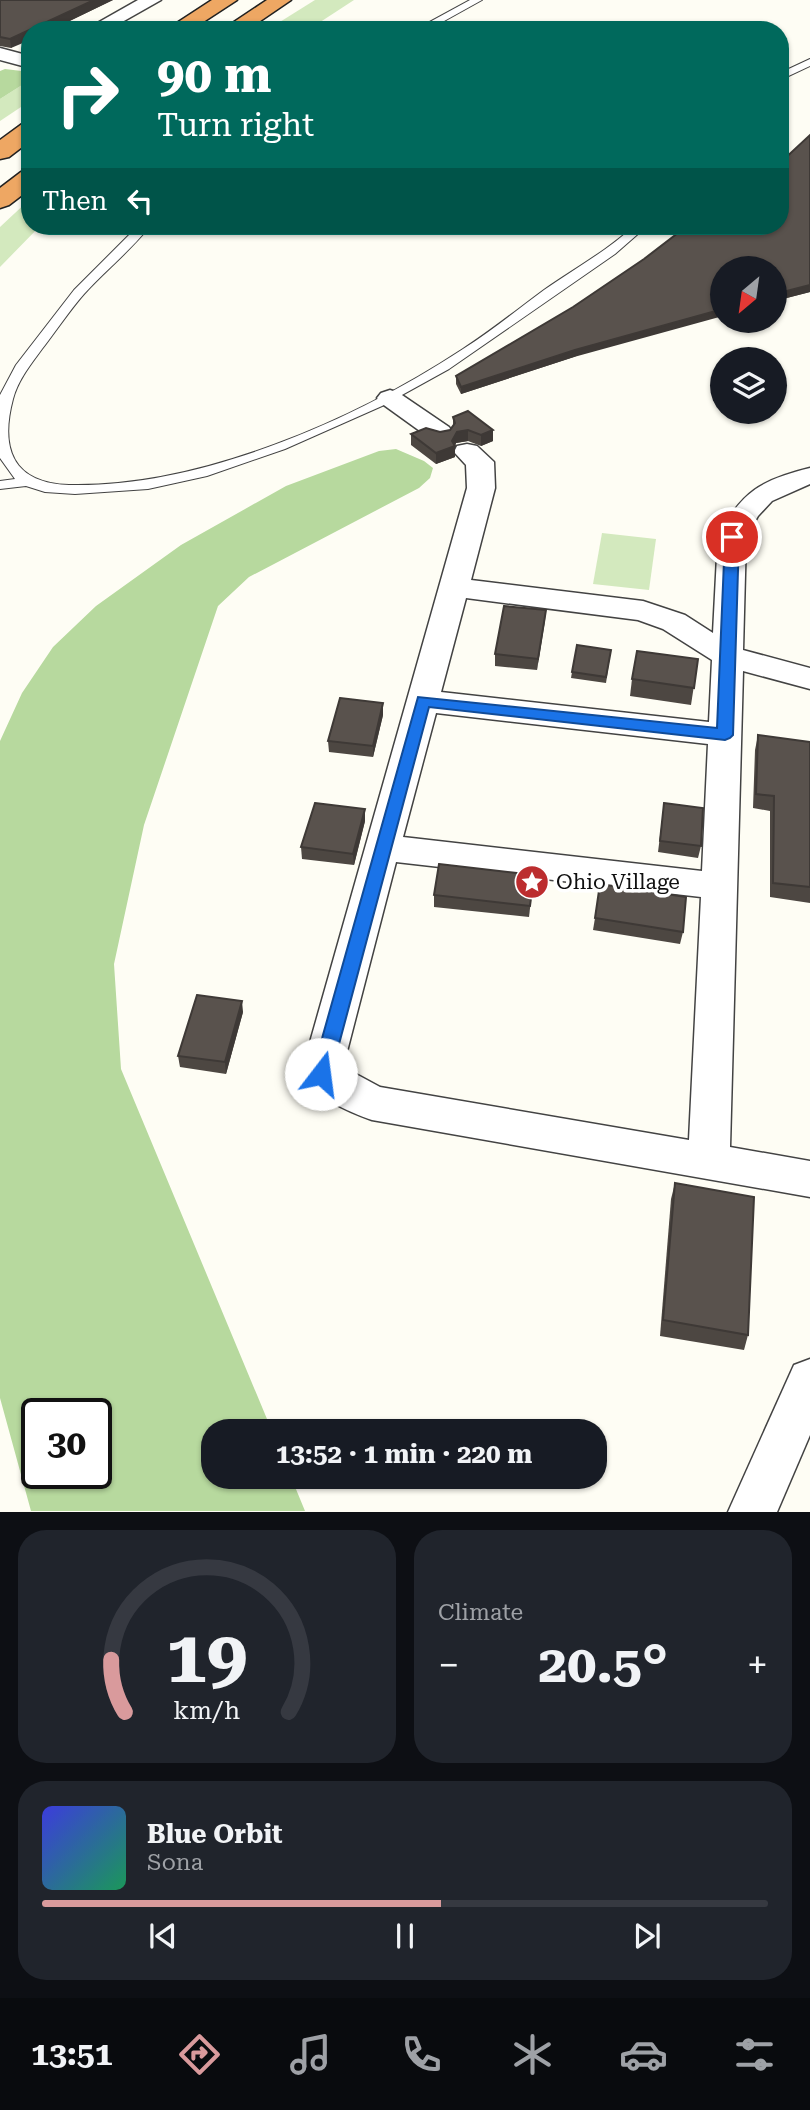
<!DOCTYPE html>
<html lang="en">
<head>
<meta charset="utf-8">
<style>
  :root { --surface:#171b24; --page:#20242c; --text:#f1f3f6; --muted:#9ea1a6; --line:#363941; --accent:#d99a9c }
  body { margin:0; font-family:"Roboto Serif",serif; background:var(--page); color:var(--text); height:100vh; display:flex; flex-direction:column; font-size:26px; white-space:nowrap }
  * { box-sizing:border-box; margin:0 }
  p { font-size:23px; color:var(--muted) }
  .icon { flex:none; width:38px; height:38px; fill:none; stroke:currentColor; stroke-width:2; stroke-linecap:round; stroke-linejoin:round }
  .map { position:relative; height:1512px; overflow:hidden }
  .details { display:flex; flex-direction:column; gap:18px; padding:18px; background:#0d0f14; flex:1 }
  .details>* { flex:none }
  .banner { position:absolute; left:21px; top:21px; width:768px; height:214px; border-radius:28px; box-shadow:0 2px 5px #0004; background:#00695c; color:#fff; overflow:hidden }
  .needle { width:46px; rotate:209deg }
  .fabs { position:absolute; left:710px; top:256px; display:grid; gap:14px }
  .fabs a { display:grid; place-items:center; width:77px; height:77px; border-radius:50%; background:var(--surface); box-shadow:0 2px 5px #0004; font-size:35px }
  .speed { position:absolute; left:21px; top:1398px; display:flex; gap:14px; font-size:35px; font-weight:700; text-align:center }
  .speed>* { display:grid; place-content:center; width:91px; height:91px; border-radius:50%; background:var(--surface); box-shadow:0 2px 5px #0004; line-height:1 }
  .speed .limit { border:4px solid #111; border-radius:10px; background:#fff; color:#111 }
  .pin { position:absolute; display:grid; place-items:center; width:60px; height:60px; color:#fff; margin:-30px; border:4px solid #fff; border-radius:50%; box-shadow:0 2px 7px #0007 }
  .me { position:absolute; width:77px; margin:-38px; rotate:15deg; stroke-linejoin:round; filter:drop-shadow(0 0 5px #0008) }
  .turn { display:flex; align-items:center; gap:24px; height:147px; padding:0 21px; font-size:32px }
  .turn .icon { width:91px; height:91px; stroke-width:2.5 }
  .turn b { display:block; font-size:49px; line-height:60px }
  .then { display:flex; align-items:center; height:66px; padding:0 21px; background:#0003; gap:14px; font-size:26px }
  .big { font-size:52px; font-weight:700; line-height:1.1 }
  .details .card { flex:1; display:flex; flex-direction:column; justify-content:center; gap:10px; min-width:0; padding:0 24px; border-radius:28px; background:var(--page) }
  .details .dial { align-items:center; gap:0 }
  .dial svg { height:182px; overflow:visible; fill:none; stroke:var(--line); stroke-width:7; stroke-linecap:round; text-anchor:middle }
  .dial text { fill:var(--text); stroke:none }
  .song { display:flex; align-items:center; gap:21px }
  .cover { width:84px; height:84px; border-radius:10px; background:linear-gradient(135deg,hsl(240 70% 55%),hsl(150 70% 35%)) }
  .played { height:7px; border-radius:4px; background:linear-gradient(90deg,var(--accent) 55%,var(--line) 55%) }
  .keys { display:flex; justify-content:space-around; direction:ltr }
  .heat { display:flex; justify-content:space-between; align-items:center; font-size:38px; direction:ltr }
  .details .tiles { flex:1; display:grid; gap:18px; grid-template-columns:1fr 1fr }
  .card:last-child { grid-column:span 2 }
  .trip { position:absolute; left:201px; top:1419px; width:406px; height:70px; border-radius:28px; background:var(--surface); box-shadow:0 2px 5px #0004; font-weight:700; line-height:70px; text-align:center }
  .dock { display:flex; height:112px; justify-content:space-around; align-items:center; background:#090b0e; color:var(--muted) }
  .dock .icon { width:49px; height:49px }
  .dock .active { color:var(--accent) }
  .dock b { font-size:32px; color:var(--text) }
  .map>svg:first-child { display:block }
  .green { fill:#d3e9be }
  .forest { fill:#b7d99e; fill-rule:evenodd }
  .lines { fill:none; stroke-linecap:round; stroke-linejoin:round }
  .service-casing { stroke:#434343; stroke-width:2 }
  .minor-casing { stroke:#434343; stroke-width:3 }
  .motorway-casing { stroke:#212121; stroke-width:3 }
  .service { fill:#fff; fill-rule:evenodd }
  .minor { fill:#fff; fill-rule:evenodd }
  .motorway { fill:#eea763; fill-rule:evenodd }
  .wall { fill:#4d4742 }
  .shaded-wall { fill:#3e3936 }
  .building { fill:#59524d; stroke:#3e3936; stroke-width:2 }
  .route { fill:#1a73e8; stroke:#114b97; stroke-width:2 }
  .labels { text-anchor:middle; dominant-baseline:central; stroke-width:7; stroke-linejoin:round; paint-order:stroke }
  .poi-label { font-size:21px; fill:#101010; stroke:#fff; text-anchor:start }
</style>
</head>
<body>
<div class="map">
<svg width="810" height="1512" viewBox="0 0 810 1512">
  <rect width="100%" height="100%" fill="#fefdf4"/>
  <!-- green -->
  <g class="green">
    <polygon points="315,0 354,0 308,30 267,30"/>
    <polygon points="30,80 30,101 0,121 0,99"/>
    <polygon points="30,199 30,226 40,226 0,267 0,227"/>
    <polygon points="602,533 656,539 649,590 593,584"/>
  </g>
  <!-- forest -->
  <g class="forest">
    <polygon points="5,69 30,72 30,80 0,99 0,71"/>
    <path d="M396,449l28,12 9,7 -3,10 -11,10 -170,89 -31,29 -74,219 -30,139 7,105 151,362 -58,1v45h77l14,34h-274l-31,-113v-657l22,-48 31,-46 43,-41 85,-61 105,-59 93,-35zM37,1414h59v60h-59z"/>
  </g>
  <g class="lines">
    <!-- service casing -->
    <g class="service-casing">
      <g id="service">
        <polygon points="470,0 482,0 428,30 415,30"/>
        <polygon points="810,59 810,66 780,80 780,73"/>
        <path d="M138,226h12c-20,25 -45,45 -66,68 -15,17 -28,37 -42,55 -11,15 -24,31 -29,50 -13,49 -1,84 56,86 131,3 286,-65 394,-136 28,-18 54,-39 81,-59 30,-21 63,-39 90,-64h13l-32,28 -166,115 -67,37 -97,43 -78,27 -59,13 -73,5 -30,-2 -19,-6 -26,3v-8l15,-2 -15,-21v-63l16,-30 58,-75z"/>
      </g>
    </g>
    <!-- minor casing -->
    <g class="minor-casing">
      <g id="minor">
        <polygon points="138,0 161,0 108,30 85,30"/>
        <polygon points="0,48 30,56 30,68 0,60"/>
        <polygon points="390,390 399,393 449,427 453,433 449,439 440,441 431,439 381,403 377,398 381,393"/>
        <path d="M467,444l10,2 17,16 1,26 -24,92 172,21 42,14 28,18 5,-96c23,-45 43,-57 92,-69v16l-38,17 -14,15 -12,21 -3,113 67,18v21l-67,-18 -13,476 80,14v36l-438,-77c-23,-8 -60,-24 -71,-46l166,-586 -1,-23 -12,-13 3,-6zM466,598l172,22 25,9 49,31 -3,62 -268,-30zM436,713l272,31 -6,127 -299,-34zM396,862l305,35 -12,243 -309,-53 -37,-20z"/>
        <polygon points="810,1359 810,1435 777,1512 728,1512 794,1365"/>
      </g>
    </g>
    <!-- motorway casing -->
    <g class="motorway-casing">
      <g id="motorway">
        <polygon points="212,0 237,0 191,30 166,30"/>
        <polygon points="267,0 291,0 247,30 222,30"/>
        <polygon points="30,122 30,141 9,157 0,159 0,140 22,124"/>
        <polygon points="30,170 30,189 9,205 0,208 0,188 21,172"/>
      </g>
    </g>
    <!-- service -->
    <use href="#service" class="service"/>
    <!-- minor -->
    <use href="#minor" class="minor"/>
    <!-- motorway -->
    <use href="#motorway" class="motorway"/>
  </g>
  <!-- wall -->
  <g class="wall">
    <polygon points="0,0 113,0 51,30 30,30 11,48 0,46"/>
    <polygon points="810,135 810,292 775,301 775,268 574,357 461,394 456,384 456,376 780,226"/>
    <polygon points="453,417 493,430 493,441 481,446 468,441 456,443 455,446 455,457 436,464 411,445 411,434 440,432 450,430 453,427"/>
    <polygon points="546,610 537,670 495,666 495,654"/>
    <polygon points="611,650 606,683 571,678 572,672"/>
    <polygon points="698,659 691,705 630,696 632,679"/>
    <polygon points="383,715 373,757 329,752 328,741"/>
    <polygon points="758,735 810,742 810,903 770,897 770,811 753,808 755,750"/>
    <polygon points="664,803 701,846 698,858 658,852"/>
    <polygon points="365,821 354,865 302,859 301,847"/>
    <polygon points="534,875 529,917 434,907 434,895"/>
    <polygon points="595,918 683,932 680,944 593,930"/>
    <polygon points="243,1012 226,1074 180,1067 178,1056"/>
    <polygon points="675,1183 748,1335 744,1350 660,1336 671,1199"/>
  </g>
  <!-- shaded-wall -->
  <g class="shaded-wall">
    <polygon points="94,0 113,0 51,30 30,30"/>
    <polygon points="30,30 30,40 11,48 10,39"/>
    <polygon points="810,285 810,292 775,301 775,294"/>
    <polygon points="723,309 723,316 574,357 461,394 461,387 575,350"/>
    <polygon points="468,430 468,441 456,443 455,446 455,457 436,464 436,453 452,441 457,432"/>
    <polygon points="493,430 493,441 481,446 481,435"/>
    <polygon points="546,610 545,621 537,670 538,659"/>
    <polygon points="383,703 383,715 373,757 373,746"/>
    <polygon points="365,809 365,821 354,865 353,854"/>
    <polygon points="242,1001 243,1012 226,1074 225,1062"/>
  </g>
  <!-- building -->
  <g class="building">
    <polygon points="0,0 94,0 10,39 0,37"/>
    <polygon points="810,135 810,285 775,294 775,268 723,268 723,309 575,350 461,387 456,376 573,307 644,259 687,226 780,226 780,163"/>
    <polygon points="468,411 493,430 481,435 468,430 457,432 452,441 455,446 436,453 411,434 426,428 440,432 450,430 455,423 453,417"/>
    <polygon points="504,606 546,610 538,659 495,654"/>
    <polygon points="577,645 611,650 606,677 572,672"/>
    <polygon points="637,651 698,659 694,688 632,679"/>
    <polygon points="340,698 383,703 373,746 328,741"/>
    <polygon points="758,735 810,742 810,887 773,883 774,796 756,794"/>
    <polygon points="315,803 365,809 353,854 301,847"/>
    <polygon points="664,803 703,808 701,846 660,841"/>
    <polygon points="439,864 534,875 530,906 434,895"/>
    <polygon points="600,884 686,897 683,932 595,918"/>
    <polygon points="197,995 242,1001 225,1062 178,1056"/>
    <polygon points="675,1183 754,1197 748,1335 663,1320"/>
  </g>
  <!-- route -->
  <polygon class="route" points="732,533 739,537 733,735 730,738 725,740 429,707 331,1074 328,1079 321,1082 315,1079 312,1074 418,697 717,728 725,537"/>
  <!-- icons -->
  <defs>
    <g id="sight-disc" transform="scale(1.75)"><circle r="9.5" fill="#bc2d2f" stroke="#fff"/><path d="M0-6L1.8-2.2L6-1.7L2.9 1.2L3.7 5.4L0 3.3L-3.7 5.4L-2.9 1.2L-6-1.7L-1.8-2.2Z" fill="#fff"/></g>
  </defs>
  <g fill-rule="evenodd">
    <use href="#sight-disc" x="532" y="882"/>
  </g>
  <g class="labels">
    <!-- poi labels -->
    <g class="poi-label">
      <text x="556" y="882">Ohio Village</text>
    </g>
  </g>
</svg>
<div class="fabs">
<a><svg class="needle" viewBox="-14 -14 28 28"><path d="M0-13l5 13h-10z" fill="#e53935"/><path d="M0 13l5-13h-10z" fill="#9ea1a6"/></svg></a>
<a><svg class="icon" aria-label="layers" viewBox="0 0 24 24"><path d="M12 4l9 5-9 5-9-5zM3 14l9 5 9-5"/></svg></a>
</div>
<div class="speed"><div class="limit">30</div></div>
<div class="pin" style="left:732px;top:537px;background:#d93025"><svg class="icon" aria-label="arrive" viewBox="0 0 24 24"><path d="M6 21V4h12l-3 4 3 4H6"/></svg></div>
<svg class="me" style="left:321px;top:1074px" viewBox="-20 -20 40 40"><circle r="19" fill="#fff"/><path d="M0-13L10 11 0 6-10 11z" fill="#1a73e8"/></svg>
<div class="trip">13:52 · 1 min · 220 m</div>
<div class="banner">
<div class="turn"><svg class="icon" aria-label="right" viewBox="0 0 24 24"><path d="M7 20v-9h11M14 6l5 5-5 5"/></svg><div><b>90 m</b>Turn right</div></div>
<div class="then">Then<svg class="icon" aria-label="left" viewBox="0 0 24 24"><path d="M17 20v-9H6M10 6l-5 5 5 5"/></svg></div>
</div>
</div>
<section class="details">
<div class="tiles">
<div class="card dial"><svg viewBox="0 0 100 80">
<path d="M14 69A42 42 0 1 1 86 69"/>
<path d="M14 69A42 42 0 0 1 8 46" stroke="#d99a9c"/>
<text x="50" y="56" font-size="32" font-weight="700">19</text>
<text x="50" y="72" font-size="11">km/h</text>
</svg></div>
<div class="card"><p>Climate</p>
<div class="heat"><a>−</a><b class="big">20.5°</b><a>+</a></div>
</div>
<div class="card">
<div class="song"><i class="cover"></i><div><b>Blue Orbit</b><p>Sona</p></div></div>
<div class="played"></div>
<div class="keys"><svg class="icon" aria-label="previous" viewBox="0 0 24 24"><path d="M18 5L8 12l10 7zM5 5v14"/></svg><svg class="icon" aria-label="pause" viewBox="0 0 24 24"><path d="M8 5v14M16 5v14"/></svg><svg class="icon" aria-label="next" viewBox="0 0 24 24"><path d="M6 5l10 7-10 7zM19 5v14"/></svg></div>
</div>
</div>
</section>
<nav class="dock">
<b>13:51</b>
<svg class="icon active" aria-label="directions" viewBox="0 0 24 24"><path d="M12 3l9 9-9 9-9-9zM9 14v-3h6M13 9l2 2-2 2"/></svg>
<svg class="icon" aria-label="music" viewBox="0 0 24 24"><path d="M9 18V5l10-2v13"/><circle cx="6" cy="18" r="3"/><circle cx="16" cy="16" r="3"/></svg>
<svg class="icon" aria-label="phone" viewBox="0 0 24 24"><path d="M5 4h4l2 5-3 2q2 4 5 5l2-3 5 2v4C11 20 4 13 5 4z"/></svg>
<svg class="icon" aria-label="climate" viewBox="0 0 24 24"><path d="M12 3v18M4 7l16 10M4 17L20 7"/></svg>
<svg class="icon" aria-label="car" viewBox="0 0 24 24"><path d="M5 17H2v-5l4-1 3-4h7l3 4 3 1v5h-3M9 17h6M6 11h13"/><circle cx="7" cy="17" r="2"/><circle cx="17" cy="17" r="2"/></svg>
<svg class="icon" aria-label="filters" viewBox="0 0 24 24"><path d="M4 7h16M4 17h16"/><circle cx="9" cy="7" r="2"/><circle cx="15" cy="17" r="2"/></svg>
</nav>
</body>
</html>
